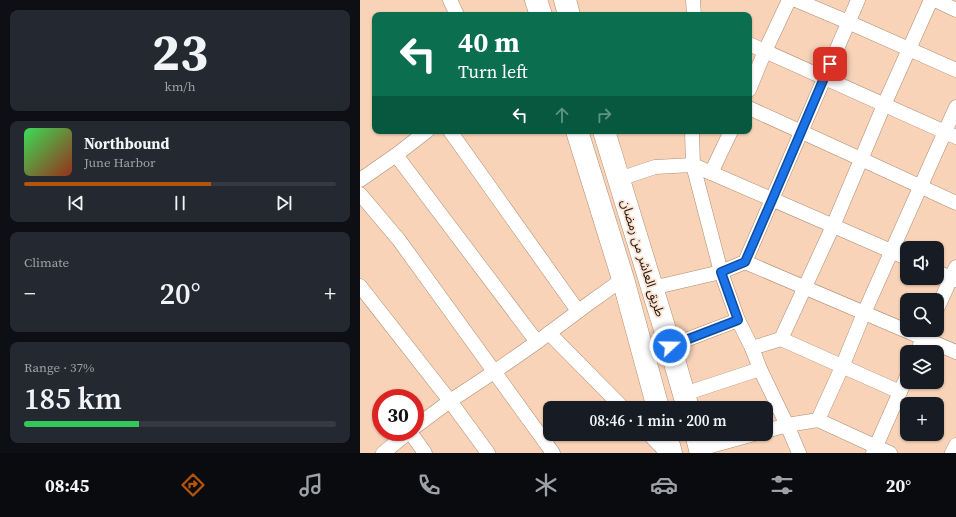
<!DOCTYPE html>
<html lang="en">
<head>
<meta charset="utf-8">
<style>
  :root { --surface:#171b24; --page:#242831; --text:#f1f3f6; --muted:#9ea1a6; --line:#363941; --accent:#b45309 }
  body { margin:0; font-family:"Source Serif 4","Noto Sans Arabic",serif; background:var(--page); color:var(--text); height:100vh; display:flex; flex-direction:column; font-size:15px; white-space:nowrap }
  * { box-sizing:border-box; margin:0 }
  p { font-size:13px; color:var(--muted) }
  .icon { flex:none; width:22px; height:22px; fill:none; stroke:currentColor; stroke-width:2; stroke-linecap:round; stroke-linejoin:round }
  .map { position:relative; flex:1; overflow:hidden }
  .sheet { display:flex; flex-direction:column; gap:10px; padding:10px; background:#0d0f14; width:360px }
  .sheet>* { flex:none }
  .hud { position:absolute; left:12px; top:12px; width:380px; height:122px; border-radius:8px; box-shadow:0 1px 3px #0004; background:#0b6e4f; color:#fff; overflow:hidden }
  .fabs { position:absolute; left:540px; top:241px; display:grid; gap:8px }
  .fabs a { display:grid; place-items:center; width:44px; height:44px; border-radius:8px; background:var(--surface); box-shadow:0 1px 3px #0004; font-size:20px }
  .speed { position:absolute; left:12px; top:389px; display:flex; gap:8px; font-size:20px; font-weight:700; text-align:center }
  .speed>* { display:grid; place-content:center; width:52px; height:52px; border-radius:50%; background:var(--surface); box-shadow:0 1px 3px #0004; line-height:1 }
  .speed .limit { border:6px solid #d22; background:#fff; color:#111 }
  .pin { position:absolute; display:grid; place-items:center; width:34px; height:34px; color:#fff; margin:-17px; border-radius:8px; box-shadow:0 2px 6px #0006 }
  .me { position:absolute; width:44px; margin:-22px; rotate:69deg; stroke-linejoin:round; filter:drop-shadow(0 0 3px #0008) }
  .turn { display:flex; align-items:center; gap:14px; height:84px; padding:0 20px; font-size:18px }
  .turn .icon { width:52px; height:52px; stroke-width:2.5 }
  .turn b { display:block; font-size:28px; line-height:34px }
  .lanes { display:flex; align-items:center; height:38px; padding:0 20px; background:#0003; justify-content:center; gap:20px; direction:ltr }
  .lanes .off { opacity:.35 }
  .big { font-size:30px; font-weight:600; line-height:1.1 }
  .sheet .card { flex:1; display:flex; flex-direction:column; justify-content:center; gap:6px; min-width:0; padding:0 14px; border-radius:8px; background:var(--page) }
  .sheet .dial { align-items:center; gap:0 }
  .dial b { font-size:52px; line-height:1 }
  .song { display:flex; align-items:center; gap:12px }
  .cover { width:48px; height:48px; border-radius:6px; background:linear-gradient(135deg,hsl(130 70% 55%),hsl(10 70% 35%)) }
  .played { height:4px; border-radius:2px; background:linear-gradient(90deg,var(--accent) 60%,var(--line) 60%) }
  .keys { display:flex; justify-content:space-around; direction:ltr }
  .heat { display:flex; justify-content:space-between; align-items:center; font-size:22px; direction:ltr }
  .charge { height:6px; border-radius:3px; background:linear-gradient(90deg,#34c759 37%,var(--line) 0) }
  .trip { position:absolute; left:183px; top:401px; width:230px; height:40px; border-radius:8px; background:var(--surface); box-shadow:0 1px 3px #0004; font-weight:600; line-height:40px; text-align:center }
  .tabs { display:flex; height:64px; justify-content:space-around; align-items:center; background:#090b0e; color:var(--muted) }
  .tabs .icon { width:28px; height:28px }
  .tabs .active { color:var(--accent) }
  .tabs b { font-size:18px; color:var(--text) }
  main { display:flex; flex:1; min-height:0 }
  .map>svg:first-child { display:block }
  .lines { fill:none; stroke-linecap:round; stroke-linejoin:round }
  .street-casing { stroke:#ae8c71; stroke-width:15 }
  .primary-casing { stroke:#ae8c71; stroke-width:23 }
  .street { stroke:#fff; stroke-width:14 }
  .primary { stroke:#fff; stroke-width:22 }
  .route-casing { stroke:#114b97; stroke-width:10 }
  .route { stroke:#1a73e8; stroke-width:7 }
  .labels { text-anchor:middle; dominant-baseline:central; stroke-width:3.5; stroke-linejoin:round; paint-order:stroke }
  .street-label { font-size:13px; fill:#24170d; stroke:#fae3d2 }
</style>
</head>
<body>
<main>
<section class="sheet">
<div class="card dial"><b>23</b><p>km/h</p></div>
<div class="card">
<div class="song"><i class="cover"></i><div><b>Northbound</b><p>June Harbor</p></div></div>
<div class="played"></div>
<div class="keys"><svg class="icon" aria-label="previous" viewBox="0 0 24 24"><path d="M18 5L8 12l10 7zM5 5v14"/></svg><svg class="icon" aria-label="pause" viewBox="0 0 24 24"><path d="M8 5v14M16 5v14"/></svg><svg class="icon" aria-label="next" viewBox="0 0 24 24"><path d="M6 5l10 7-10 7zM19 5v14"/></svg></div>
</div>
<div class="card"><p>Climate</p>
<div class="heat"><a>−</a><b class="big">20°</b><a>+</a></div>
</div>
<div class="card"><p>Range · 37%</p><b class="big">185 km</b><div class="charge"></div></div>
</section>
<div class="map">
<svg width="596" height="453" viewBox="0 0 596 453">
  <rect width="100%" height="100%" fill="#f8d3b7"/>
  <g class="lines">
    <!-- street casing -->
    <g class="street-casing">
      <g id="street">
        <polyline points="90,0 97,15"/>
        <polyline points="333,0 334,15"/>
        <polyline points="436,0 488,22 596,70"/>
        <polyline points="575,0 596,10"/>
        <polyline points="389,44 596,137"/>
        <polyline points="389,90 405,51 429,0"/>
        <polyline points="389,108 501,159 596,203"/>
        <polyline points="90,131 218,311"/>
        <polyline points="332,131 333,165 361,272 378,320 392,348 400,369 427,425 439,453"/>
        <polyline points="36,155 177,342"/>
        <polyline points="351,173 371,131"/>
        <polyline points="259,179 295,167 333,165 547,258"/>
        <polyline points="0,180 36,155 67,131"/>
        <polyline points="0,194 39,240 193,453"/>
        <polyline points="385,262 596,352"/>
        <polyline points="577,272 596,280"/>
        <polyline points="0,286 90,401 128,453"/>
        <polyline points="292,288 361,272 385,262 498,0"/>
        <polyline points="577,309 596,267"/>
        <polyline points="189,333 263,408"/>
        <polyline points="421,339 473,226 524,105 571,0"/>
        <polyline points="310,346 378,320"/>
        <polyline points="392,348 421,339 540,392"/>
        <polyline points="557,352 567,330"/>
        <polyline points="324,394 400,369"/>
        <polyline points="458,420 482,367 504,313 596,107"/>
        <polyline points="55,427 90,401 134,372 177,342 228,304 263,279"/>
        <polyline points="406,431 427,425 458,420 530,453"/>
        <polyline points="50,432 65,453"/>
        <polyline points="289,434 307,453"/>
        <polyline points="340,449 394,434"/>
        <polyline points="23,453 49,432"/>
        <polyline points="513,453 547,376"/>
        <polyline points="592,453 596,445"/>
      </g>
    </g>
    <!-- primary casing -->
    <g class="primary-casing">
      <g id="primary">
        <polyline points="176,0 181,15"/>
        <polyline points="205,0 209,15"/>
        <polyline points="217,131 263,279 298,408"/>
        <polyline points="244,131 310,346 328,408"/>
        <polyline points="306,434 311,453"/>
        <polyline points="336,434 341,453"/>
      </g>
    </g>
    <!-- street -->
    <use href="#street" class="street"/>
    <!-- primary -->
    <use href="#primary" class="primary"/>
  </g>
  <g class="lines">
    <!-- route casing -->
    <g class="route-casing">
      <polyline id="route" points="310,346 378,320 361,272 385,262 412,200 470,64"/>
    </g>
    <!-- route -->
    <use href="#route" class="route"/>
  </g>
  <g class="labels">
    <!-- street labels -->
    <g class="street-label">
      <text transform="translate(283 258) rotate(73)">طريق العاشر من رمضان</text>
    </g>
  </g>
</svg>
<div class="fabs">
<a><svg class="icon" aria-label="sound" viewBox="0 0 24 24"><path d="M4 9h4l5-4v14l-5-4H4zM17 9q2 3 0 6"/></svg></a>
<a><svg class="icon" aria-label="search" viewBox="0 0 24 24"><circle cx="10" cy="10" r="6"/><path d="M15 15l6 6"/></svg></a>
<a><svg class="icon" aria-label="layers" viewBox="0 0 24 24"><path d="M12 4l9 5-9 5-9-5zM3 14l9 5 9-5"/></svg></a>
<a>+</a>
</div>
<div class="speed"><div class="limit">30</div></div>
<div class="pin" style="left:470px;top:64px;background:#d93025"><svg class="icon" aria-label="arrive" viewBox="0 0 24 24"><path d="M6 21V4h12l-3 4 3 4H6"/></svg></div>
<svg class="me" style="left:310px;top:346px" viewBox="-20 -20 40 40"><circle r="17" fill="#1a73e8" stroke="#fff" stroke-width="3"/><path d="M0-11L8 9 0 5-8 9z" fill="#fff"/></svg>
<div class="trip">08:46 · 1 min · 200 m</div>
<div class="hud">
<div class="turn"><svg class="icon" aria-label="left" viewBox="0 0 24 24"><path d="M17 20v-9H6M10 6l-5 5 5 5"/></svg><div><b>40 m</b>Turn left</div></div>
<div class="lanes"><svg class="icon" aria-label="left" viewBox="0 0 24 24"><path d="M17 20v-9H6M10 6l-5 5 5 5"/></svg><svg class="icon off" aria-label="ahead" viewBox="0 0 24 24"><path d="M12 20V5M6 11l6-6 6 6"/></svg><svg class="icon off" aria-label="right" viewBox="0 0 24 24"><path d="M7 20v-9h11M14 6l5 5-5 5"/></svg></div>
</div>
</div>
</main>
<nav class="tabs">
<b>08:45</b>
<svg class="icon active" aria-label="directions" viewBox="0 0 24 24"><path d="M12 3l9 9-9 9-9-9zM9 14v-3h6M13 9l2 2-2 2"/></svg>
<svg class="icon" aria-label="music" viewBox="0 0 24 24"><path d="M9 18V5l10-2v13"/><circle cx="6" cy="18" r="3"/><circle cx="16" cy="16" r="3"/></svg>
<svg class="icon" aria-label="phone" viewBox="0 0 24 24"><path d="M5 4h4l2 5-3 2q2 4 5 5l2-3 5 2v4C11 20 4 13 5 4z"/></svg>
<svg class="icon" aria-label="climate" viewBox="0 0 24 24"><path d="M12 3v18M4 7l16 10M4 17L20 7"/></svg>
<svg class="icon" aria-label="car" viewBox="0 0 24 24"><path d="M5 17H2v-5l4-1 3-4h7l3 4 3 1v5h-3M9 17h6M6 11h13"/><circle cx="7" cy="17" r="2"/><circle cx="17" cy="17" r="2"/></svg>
<svg class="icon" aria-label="filters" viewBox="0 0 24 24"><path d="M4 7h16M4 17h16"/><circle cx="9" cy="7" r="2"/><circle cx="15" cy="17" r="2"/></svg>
<b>20°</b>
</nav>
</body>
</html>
